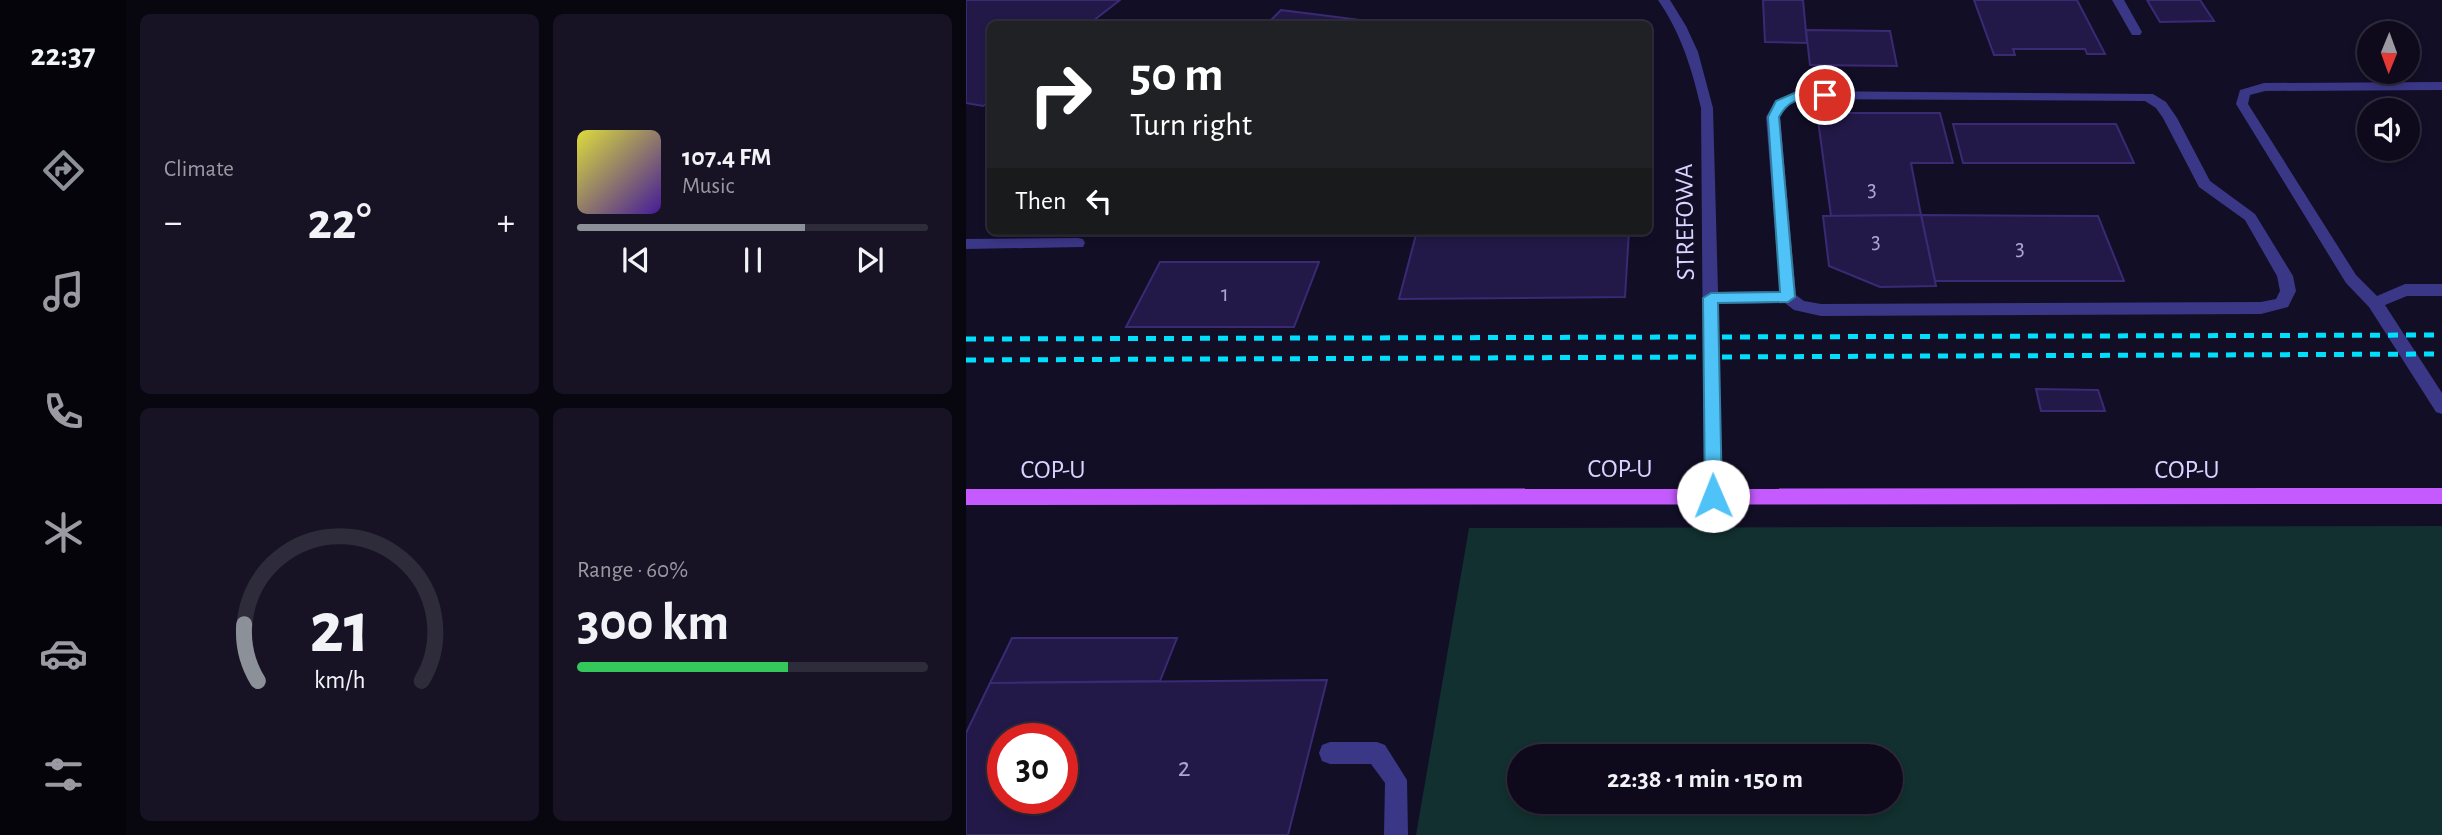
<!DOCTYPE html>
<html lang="en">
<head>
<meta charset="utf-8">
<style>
  :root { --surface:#0e0a1c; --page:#171325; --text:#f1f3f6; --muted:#9b9aa3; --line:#2e2b3b; --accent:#8c9099 }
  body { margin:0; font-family:"Alegreya Sans",sans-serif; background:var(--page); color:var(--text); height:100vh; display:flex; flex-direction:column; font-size:26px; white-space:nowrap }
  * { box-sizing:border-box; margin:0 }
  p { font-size:23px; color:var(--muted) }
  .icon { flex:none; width:38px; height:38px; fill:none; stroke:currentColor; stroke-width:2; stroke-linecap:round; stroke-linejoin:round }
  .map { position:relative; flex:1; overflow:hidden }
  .side { display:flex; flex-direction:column; gap:14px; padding:14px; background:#08060f; width:840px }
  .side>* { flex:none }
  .hud { position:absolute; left:21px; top:21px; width:665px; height:214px; border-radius:10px; box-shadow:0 4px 10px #0003,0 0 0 2px var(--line); background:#202124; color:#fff; overflow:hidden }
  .needle { width:46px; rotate:181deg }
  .tools { position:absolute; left:1391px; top:21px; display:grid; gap:14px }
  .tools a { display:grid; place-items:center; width:63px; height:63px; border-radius:50%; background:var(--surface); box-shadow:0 4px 10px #0003,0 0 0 2px var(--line); font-size:35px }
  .speed { position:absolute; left:21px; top:723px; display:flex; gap:14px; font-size:35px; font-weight:700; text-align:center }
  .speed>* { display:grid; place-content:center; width:91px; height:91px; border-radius:50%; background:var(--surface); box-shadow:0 4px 10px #0003,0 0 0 2px var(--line); line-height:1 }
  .speed .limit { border:10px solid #d22; background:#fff; color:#111 }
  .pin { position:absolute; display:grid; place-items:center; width:60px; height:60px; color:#fff; margin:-30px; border:4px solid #fff; border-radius:50%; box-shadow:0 2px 7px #0007 }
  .me { position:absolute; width:77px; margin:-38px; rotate:359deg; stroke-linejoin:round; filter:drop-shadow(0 0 5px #0008) }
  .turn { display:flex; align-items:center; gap:24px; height:147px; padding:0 28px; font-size:32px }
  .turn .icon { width:91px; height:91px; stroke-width:2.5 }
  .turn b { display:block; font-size:49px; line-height:60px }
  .then { display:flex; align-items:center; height:66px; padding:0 28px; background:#0003; gap:14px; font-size:26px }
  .big { font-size:52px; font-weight:600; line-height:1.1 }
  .side .tile { flex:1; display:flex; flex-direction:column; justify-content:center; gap:10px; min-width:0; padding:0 24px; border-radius:10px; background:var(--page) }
  .side .dial { align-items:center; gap:0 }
  .dial svg { height:182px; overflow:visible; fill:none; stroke:var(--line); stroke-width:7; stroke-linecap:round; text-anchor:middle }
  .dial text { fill:var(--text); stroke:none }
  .song { display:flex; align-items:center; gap:21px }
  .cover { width:84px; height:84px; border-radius:10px; background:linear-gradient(135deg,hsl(60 70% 55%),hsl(260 70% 35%)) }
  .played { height:7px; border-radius:4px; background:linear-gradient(90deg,var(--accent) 65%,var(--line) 65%) }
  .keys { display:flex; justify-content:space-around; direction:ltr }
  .heat { display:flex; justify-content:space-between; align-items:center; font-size:38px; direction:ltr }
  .charge { height:10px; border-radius:5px; background:linear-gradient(90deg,#34c759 60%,var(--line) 0) }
  .side .tiles { flex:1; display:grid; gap:14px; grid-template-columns:repeat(2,1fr) }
  .trip { position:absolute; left:541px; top:744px; width:396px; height:70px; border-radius:35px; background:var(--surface); box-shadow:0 4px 10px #0003,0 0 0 2px var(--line); font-weight:600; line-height:70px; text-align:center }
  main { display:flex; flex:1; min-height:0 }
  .dock { display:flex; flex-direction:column; width:126px; justify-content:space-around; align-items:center; background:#06040b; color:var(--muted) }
  .dock .icon { width:49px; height:49px }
  .dock .selected { color:var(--accent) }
  .dock b { font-size:32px; color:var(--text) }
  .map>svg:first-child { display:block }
  .green { fill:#11302f; fill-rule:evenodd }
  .building { fill:#231948; stroke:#3a2a74; stroke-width:2; fill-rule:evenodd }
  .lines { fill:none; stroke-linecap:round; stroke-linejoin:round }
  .minor { fill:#3b3787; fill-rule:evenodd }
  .major { fill:#c45aff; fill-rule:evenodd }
  .rail { stroke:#00e0fe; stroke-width:5; stroke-dasharray:10 8; stroke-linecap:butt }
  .route { fill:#4fc3f7; stroke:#337fa1; stroke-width:2 }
  .labels { text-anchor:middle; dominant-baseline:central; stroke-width:7; stroke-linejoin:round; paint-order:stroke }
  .number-label { font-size:23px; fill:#aba4d1 }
  .street-label { font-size:26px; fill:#d8d3ff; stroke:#120e26 }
  .near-number-label { font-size:28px; fill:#aba4d1 }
</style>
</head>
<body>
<main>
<nav class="dock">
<b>22:37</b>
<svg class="icon selected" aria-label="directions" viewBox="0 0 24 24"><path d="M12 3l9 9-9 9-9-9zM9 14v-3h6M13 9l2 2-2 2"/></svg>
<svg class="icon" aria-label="music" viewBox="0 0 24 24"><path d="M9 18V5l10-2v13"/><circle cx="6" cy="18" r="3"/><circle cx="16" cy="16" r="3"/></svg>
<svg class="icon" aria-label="phone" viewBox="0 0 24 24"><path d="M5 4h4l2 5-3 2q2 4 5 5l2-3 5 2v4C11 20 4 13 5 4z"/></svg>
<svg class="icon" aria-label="climate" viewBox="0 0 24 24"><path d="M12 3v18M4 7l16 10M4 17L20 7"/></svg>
<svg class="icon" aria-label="car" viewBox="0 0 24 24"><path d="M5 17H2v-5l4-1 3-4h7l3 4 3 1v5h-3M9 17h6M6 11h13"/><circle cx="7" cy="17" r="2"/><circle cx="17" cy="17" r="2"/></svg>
<svg class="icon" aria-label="filters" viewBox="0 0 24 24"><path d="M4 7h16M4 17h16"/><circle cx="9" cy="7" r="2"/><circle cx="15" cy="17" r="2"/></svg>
</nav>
<section class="side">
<div class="tiles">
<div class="tile"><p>Climate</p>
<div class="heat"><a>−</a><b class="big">22°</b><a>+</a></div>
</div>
<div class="tile">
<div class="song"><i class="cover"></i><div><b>107.4 FM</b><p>Music</p></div></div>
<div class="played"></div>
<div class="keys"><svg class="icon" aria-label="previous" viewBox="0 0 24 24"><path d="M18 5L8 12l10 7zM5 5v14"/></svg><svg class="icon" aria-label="pause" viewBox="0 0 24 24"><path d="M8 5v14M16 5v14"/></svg><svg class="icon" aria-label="next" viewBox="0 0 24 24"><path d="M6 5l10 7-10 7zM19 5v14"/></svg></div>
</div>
<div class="tile dial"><svg viewBox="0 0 100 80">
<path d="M14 69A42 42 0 1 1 86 69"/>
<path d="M14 69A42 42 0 0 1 8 44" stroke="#8c9099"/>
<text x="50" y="56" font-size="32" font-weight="700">21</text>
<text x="50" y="72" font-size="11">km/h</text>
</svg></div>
<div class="tile"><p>Range · 60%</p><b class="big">300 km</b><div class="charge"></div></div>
</div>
</section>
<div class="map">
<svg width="1476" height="835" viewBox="0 0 1476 835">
  <rect width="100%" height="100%" fill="#120e26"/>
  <!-- green -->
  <path class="green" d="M1476,526v309h-1026l53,-307zM553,756h371v46h-371z"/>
  <!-- building -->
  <g class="building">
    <polygon points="0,0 154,0 123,24 24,24 24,101 17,106 0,103"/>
    <polygon points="797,0 837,0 841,43 799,42"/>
    <polygon points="1008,0 1111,0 1139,54 1121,54 1119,49 1047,49 1049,55 1028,55"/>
    <polygon points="1181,0 1234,0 1248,21 1194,22"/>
    <polygon points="315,10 426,24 301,24"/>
    <polygon points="840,30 924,31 931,66 844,65"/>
    <polygon points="851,113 974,113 987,163 945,163 955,215 865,216"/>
    <polygon points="987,124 1150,124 1168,163 997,163"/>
    <polygon points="955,215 1132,216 1158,281 969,281"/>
    <polygon points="955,215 970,286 914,287 863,266 857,216"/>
    <polygon points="451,231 663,231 659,297 433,299"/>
    <polygon points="194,262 353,262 328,327 160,327"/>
    <polygon points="1070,389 1132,390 1139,411 1075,411"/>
    <polygon points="46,638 211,638 194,681 24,683"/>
    <path d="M361,680l-39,155h-322v-102l24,-50zM37,738h59v60h-59z"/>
  </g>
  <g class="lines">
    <!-- minor -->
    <g class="minor">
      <path d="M692,0h12l16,26 12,26 15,56 5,184 62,-1 -14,-174 9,-16 24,-10 354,3 13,8 11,16 33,63 45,33 38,62 3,15 -8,16 -27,7 -440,2 -27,-6 -9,-7 -67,1 4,192 -2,6 -7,2 -7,-2 -2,-6 -3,-388c-9,-39 -20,-75 -43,-108zM835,99l344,2 11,7 7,10 36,69 46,33 32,56 3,15 -4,8 -15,3 -440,2 -17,-3 -8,-6 -16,-178 5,-11z"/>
      <polygon points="1146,0 1158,0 1176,32 1174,35 1166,35"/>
      <polygon points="1476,82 1476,90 1299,91 1284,95 1282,104 1390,275 1411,296 1439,284 1476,284 1476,296 1441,296 1419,305 1476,393 1476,414 1470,412 1403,307 1380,283 1270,104 1274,90 1298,83"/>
      <polygon points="112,238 117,239 119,243 117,247 0,249 0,239"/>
      <polygon points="364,742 411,742 419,745 441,780 442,835 418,835 419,783 405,764 364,764 356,761 353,753 356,745"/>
    </g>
    <!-- major -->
    <polygon class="major" points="1476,488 1476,504 0,505 0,489"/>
    <!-- rail -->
    <g class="rail">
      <polyline points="0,339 1476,335"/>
      <polyline points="0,360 1476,354"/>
    </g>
  </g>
  <!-- route -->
  <path class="route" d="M833,91l26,1 6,3c-18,12 -36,-7 -52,22l16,180 -7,5 -70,1 4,193 -3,5 -6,2 -6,-2 -2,-5 -2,-198 8,-5 69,-1 -12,-175 8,-16z"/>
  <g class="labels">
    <!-- number labels -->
    <g class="number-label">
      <text x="906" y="189">3</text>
      <text x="910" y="241">3</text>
      <text x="1054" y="248">3</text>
      <text x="259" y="294">1</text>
    </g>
    <!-- street labels -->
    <g class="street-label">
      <text transform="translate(719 222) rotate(-91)">STREFOWA</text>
      <text x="654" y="469">COP-U</text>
      <text x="87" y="470">COP-U</text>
      <text x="1221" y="470">COP-U</text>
    </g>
    <!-- near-number labels -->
    <g class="near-number-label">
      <text x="218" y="768">2</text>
    </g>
  </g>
</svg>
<div class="tools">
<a><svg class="needle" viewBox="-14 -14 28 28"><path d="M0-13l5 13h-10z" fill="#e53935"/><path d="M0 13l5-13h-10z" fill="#9b9aa3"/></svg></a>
<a><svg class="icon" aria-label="sound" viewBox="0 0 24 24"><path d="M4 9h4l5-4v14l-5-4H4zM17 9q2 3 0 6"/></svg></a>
</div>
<div class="speed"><div class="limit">30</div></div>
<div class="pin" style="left:859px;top:95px;background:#d93025"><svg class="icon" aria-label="arrive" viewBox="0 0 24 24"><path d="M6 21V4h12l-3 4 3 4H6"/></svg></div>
<svg class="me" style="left:747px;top:496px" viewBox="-20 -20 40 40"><circle r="19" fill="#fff"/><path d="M0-13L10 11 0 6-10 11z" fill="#4fc3f7"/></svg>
<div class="trip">22:38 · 1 min · 150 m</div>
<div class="hud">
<div class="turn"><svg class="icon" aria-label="right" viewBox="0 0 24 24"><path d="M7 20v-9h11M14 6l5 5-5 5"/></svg><div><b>50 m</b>Turn right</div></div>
<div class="then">Then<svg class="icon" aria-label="left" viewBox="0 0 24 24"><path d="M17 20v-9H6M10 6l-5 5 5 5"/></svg></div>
</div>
</div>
</main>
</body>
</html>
